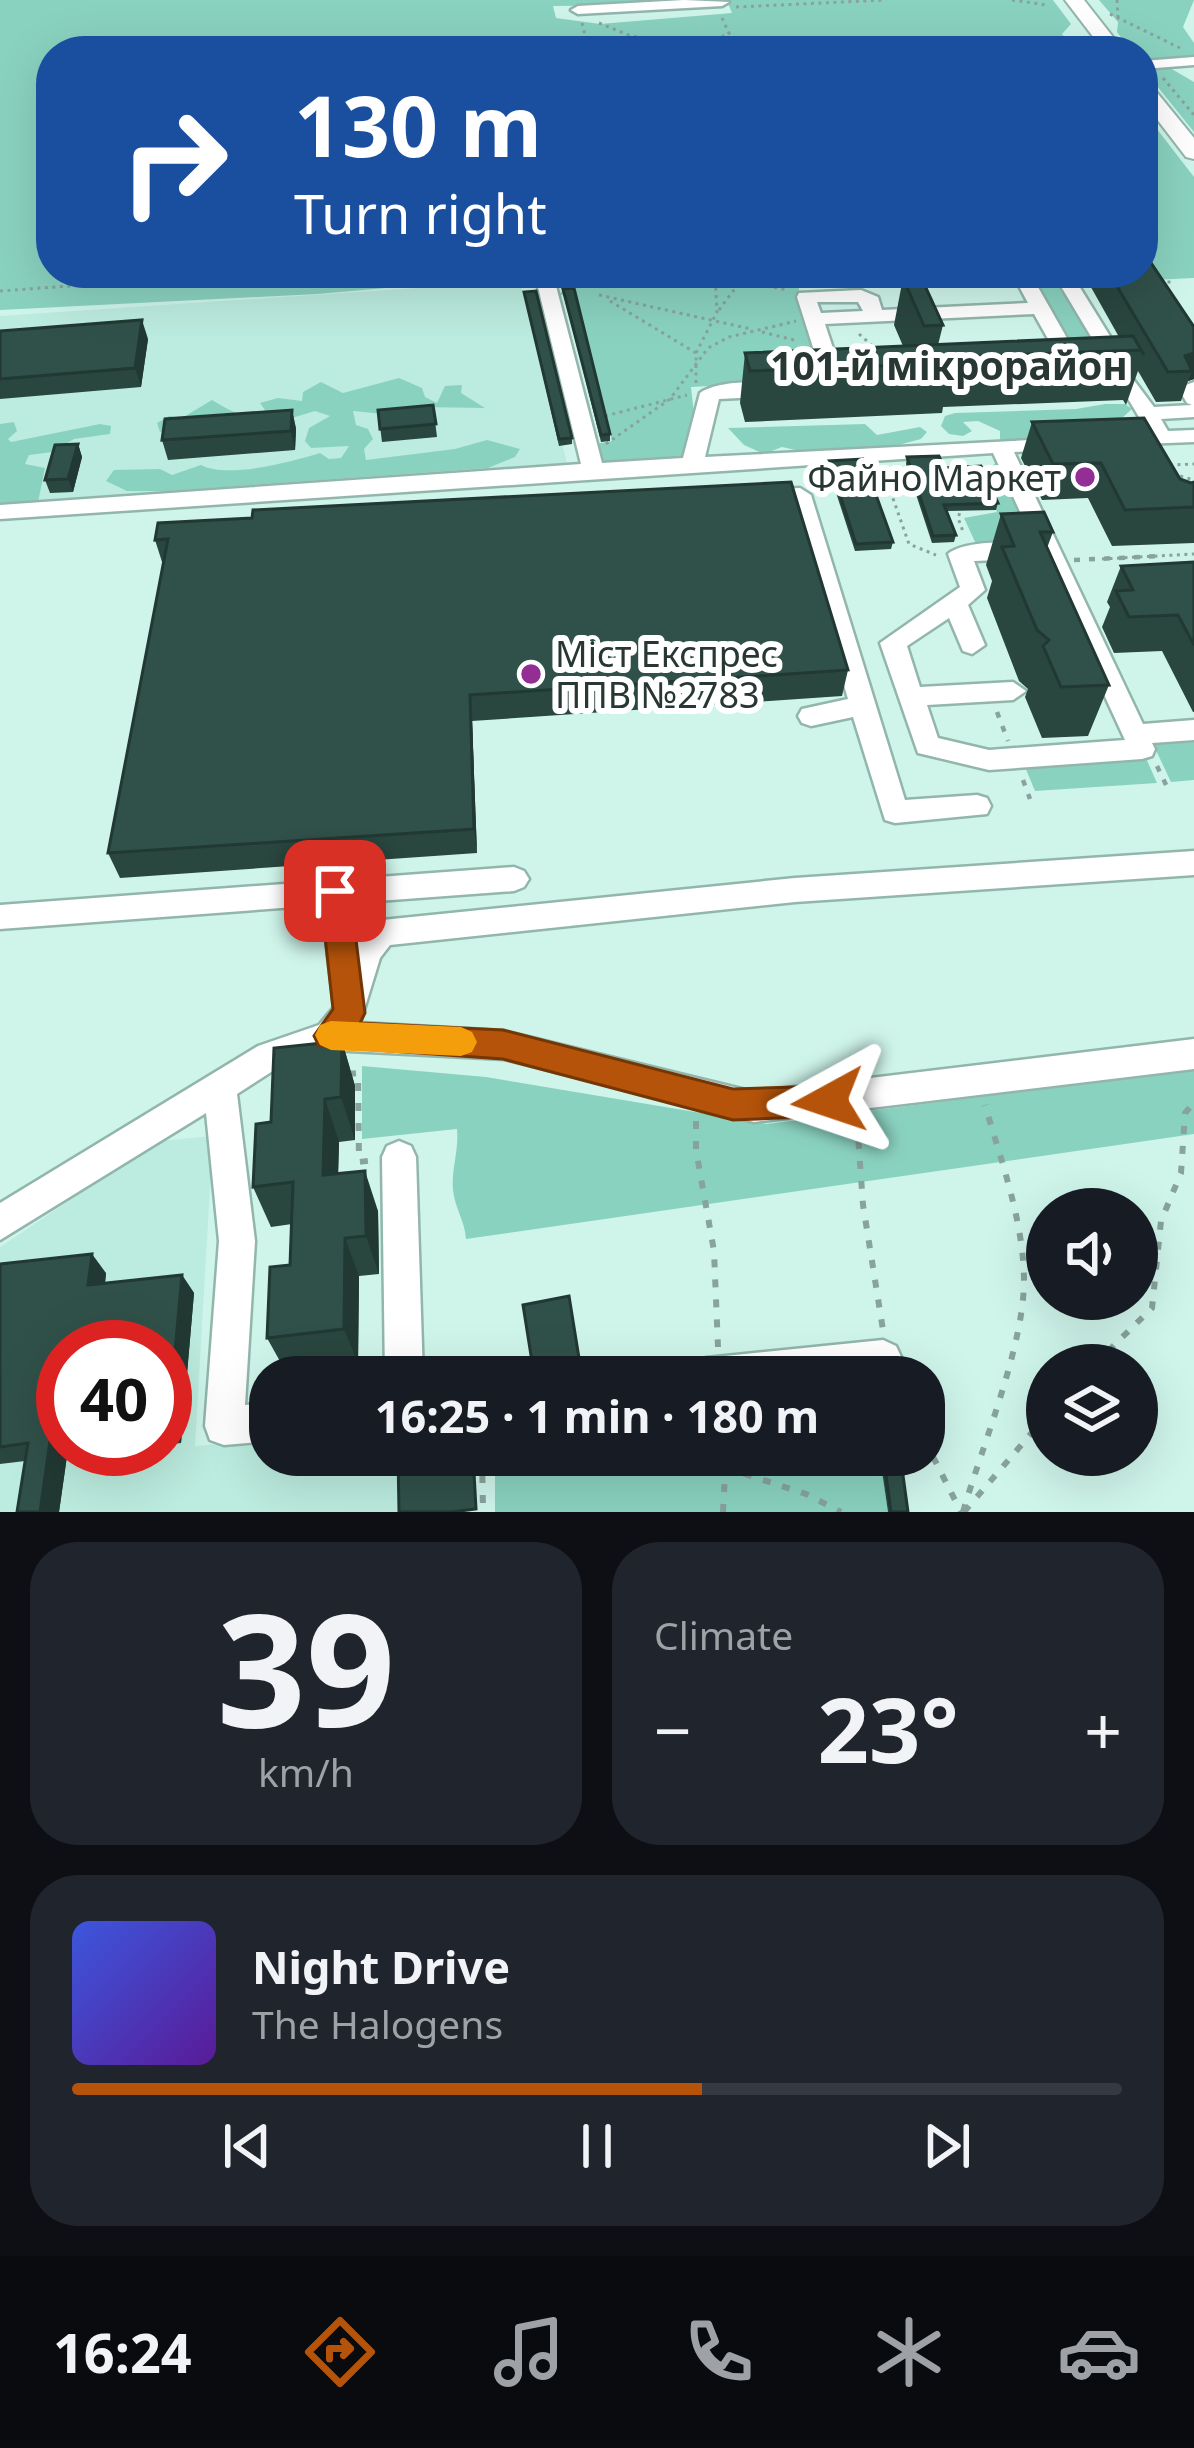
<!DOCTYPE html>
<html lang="en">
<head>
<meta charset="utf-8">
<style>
  :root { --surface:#171b24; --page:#20242c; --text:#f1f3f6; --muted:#9ea1a6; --line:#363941; --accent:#b45309 }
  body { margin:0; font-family:"Noto Sans",sans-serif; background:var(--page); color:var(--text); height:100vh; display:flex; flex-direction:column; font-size:45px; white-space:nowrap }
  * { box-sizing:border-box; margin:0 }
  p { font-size:39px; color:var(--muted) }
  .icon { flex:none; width:66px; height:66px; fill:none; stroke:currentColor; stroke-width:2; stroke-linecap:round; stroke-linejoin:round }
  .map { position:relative; height:1512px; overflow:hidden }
  .panel { display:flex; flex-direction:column; gap:30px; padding:30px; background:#0d0f14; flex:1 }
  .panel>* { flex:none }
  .guide { position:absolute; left:36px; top:36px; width:1122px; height:252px; border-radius:48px; box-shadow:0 12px 48px #0002; background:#1a4fa0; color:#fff; overflow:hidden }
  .fabs { position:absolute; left:1026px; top:1188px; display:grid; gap:24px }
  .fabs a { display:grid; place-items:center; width:132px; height:132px; border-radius:50%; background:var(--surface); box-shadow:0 12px 48px #0002; font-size:60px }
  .speed { position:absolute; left:36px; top:1320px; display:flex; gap:24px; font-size:60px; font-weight:700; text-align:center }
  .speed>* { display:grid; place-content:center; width:156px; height:156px; border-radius:50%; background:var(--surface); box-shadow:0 12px 48px #0002; line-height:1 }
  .speed .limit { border:18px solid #d22; background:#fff; color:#111 }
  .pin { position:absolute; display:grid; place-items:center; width:102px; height:102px; color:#fff; margin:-51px; border-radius:24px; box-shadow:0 6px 18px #0006 }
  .me { position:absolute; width:132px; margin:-66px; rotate:265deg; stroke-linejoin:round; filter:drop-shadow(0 0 9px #0008) }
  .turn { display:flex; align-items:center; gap:42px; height:252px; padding:0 60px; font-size:54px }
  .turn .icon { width:156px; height:156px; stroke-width:2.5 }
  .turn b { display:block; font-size:84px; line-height:102px }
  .big { font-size:90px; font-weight:700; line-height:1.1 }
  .panel .card { flex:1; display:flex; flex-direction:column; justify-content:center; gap:18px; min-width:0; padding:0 42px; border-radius:48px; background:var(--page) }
  .panel .dial { align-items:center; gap:0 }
  .dial b { font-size:156px; line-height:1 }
  .song { display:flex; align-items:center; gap:36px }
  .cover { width:144px; height:144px; border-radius:18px; background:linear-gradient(135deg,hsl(230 70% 55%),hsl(270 70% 35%)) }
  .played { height:12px; border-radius:6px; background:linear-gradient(90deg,var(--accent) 60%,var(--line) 60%) }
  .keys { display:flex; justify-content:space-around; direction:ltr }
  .heat { display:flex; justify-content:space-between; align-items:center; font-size:66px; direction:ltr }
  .panel .tiles { flex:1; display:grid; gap:30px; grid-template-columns:1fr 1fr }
  .card:last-child { grid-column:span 2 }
  .trip { position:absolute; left:249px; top:1356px; width:696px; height:120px; border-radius:48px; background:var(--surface); box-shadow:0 12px 48px #0002; font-weight:700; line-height:120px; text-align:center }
  .dock { display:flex; height:192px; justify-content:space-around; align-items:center; background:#090b0e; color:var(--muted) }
  .dock .icon { width:84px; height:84px }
  .dock .on { color:var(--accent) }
  .dock b { font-size:54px; color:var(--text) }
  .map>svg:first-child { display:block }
  .built { fill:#bcecdf; fill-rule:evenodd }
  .green { fill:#8ad2c0 }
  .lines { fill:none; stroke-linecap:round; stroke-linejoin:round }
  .minor-casing { stroke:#92b6ac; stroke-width:5 }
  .major-casing { stroke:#92b6ac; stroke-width:4 }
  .path-far2 { stroke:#87a39c; stroke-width:3; stroke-dasharray:3 4.5; stroke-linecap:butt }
  .path-far1 { stroke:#87a39c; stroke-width:4.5; stroke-dasharray:6 9; stroke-linecap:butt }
  .path { stroke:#87a39c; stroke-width:6; stroke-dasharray:8 12; stroke-linecap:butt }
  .minor { fill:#fff; fill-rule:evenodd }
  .major { fill:#fff; fill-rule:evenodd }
  .wall { fill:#29463f }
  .shaded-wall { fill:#223933 }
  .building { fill:#305149; stroke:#223933; stroke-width:3 }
  .route { fill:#b45309; stroke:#753606; stroke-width:3 }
  .slow { fill:#f59e0b }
  .poi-dot { fill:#922e94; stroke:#fff; stroke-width:4.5 }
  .labels { text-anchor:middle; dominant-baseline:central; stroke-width:12; stroke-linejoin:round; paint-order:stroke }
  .poi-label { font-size:36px; fill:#283733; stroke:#fff; text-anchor:end }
  .far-district-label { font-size:39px; font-weight:bold; fill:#283733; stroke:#fff }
</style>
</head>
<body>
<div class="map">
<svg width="1194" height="1512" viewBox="0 0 1194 1512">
  <rect width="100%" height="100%" fill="#cff5eb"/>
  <!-- built -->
  <g class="built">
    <polygon points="520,281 567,463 0,504 0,316"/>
    <path d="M213,1136l-18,310 75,-6v15h174l3,57h-447v-265l158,-106zM63,1347h102v102h-102z"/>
  </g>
  <!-- green -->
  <g class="green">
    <polygon points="0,0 656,0 654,5 553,6 556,18 600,24 732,13 727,1 670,0 1053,0 1071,24 1062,34 1071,45 1089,51 51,51 51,273 558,273 317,294 0,310"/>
    <polygon points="1099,0 1194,0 1183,27 1194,43 1194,58 1143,58 1143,51 1131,51 1117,32 1118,22"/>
    <polygon points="1170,68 1194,82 1194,132 1149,76 1157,69"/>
    <polygon points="1143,111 1194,177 1194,278 1152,280 1143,265"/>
    <path d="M576,273h228c-18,28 14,79 25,107l-138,7 4,36 -13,36 -81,4 -6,-19 17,-3 -37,-147 -16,1z"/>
    <polygon points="1032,273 1056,273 1112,367 1079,356"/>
    <path d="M399,378l23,10 3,9 12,6 8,-17 17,-1 -1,8 24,15 -65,-1 -27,8 -40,-4 3,14 12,4 5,10 -9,10 2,11 89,-11 32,-9 33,9 -5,8 -27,11 -319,23h-42l-21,-10 8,-11 46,-1 12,6 29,-10c26,14 90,-3 119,-12l9,6 12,-1 8,-12 -38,2 -6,-7 4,-13 21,-12 -15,-5 -43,13 -66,-3 -46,11 -3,-9 12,-7 13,2 30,-18c19,11 32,21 53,10l-5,-7 18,-5 24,3 1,-9 18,-10 22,11z"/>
    <polygon points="1105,404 1125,404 1132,409 1122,418 1123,423 1015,441 1000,439 1000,431 978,421 963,422 972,431 963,436 949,434 941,426 945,416 955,413 1076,409"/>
    <polygon points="14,422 17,431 8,439 11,442 100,424 111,426 110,434 74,439 52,452 29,455 25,464 45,468 38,502 0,506 0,424"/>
    <polygon points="865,424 877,435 920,427 927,432 921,439 887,448 809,453 782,447 764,454 744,445 728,428"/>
    <polygon points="999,460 1035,539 976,544 964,518 997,512 982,480 997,479 994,472 984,473"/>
    <polygon points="1194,741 1194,780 1171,782 1153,744"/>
    <polygon points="1146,758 1157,783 1035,791 1025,767"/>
    <path d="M362,1066l124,11 281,47 427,-55v65l-728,105c-1,-18 -11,-30 -13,-49 -2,-20 6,-39 4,-61l-95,10z"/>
    <polygon points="495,1455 880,1455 888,1512 495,1512"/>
  </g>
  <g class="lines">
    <!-- minor casing -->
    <g class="minor-casing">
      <g id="minor">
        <polygon points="684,0 729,2 722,6 578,14 571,10 578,6"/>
        <polygon points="1194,57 1194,65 1143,69 1143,61"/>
        <path d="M558,273l24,1 -26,12 46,177 81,-5 17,-65c16,-12 70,-15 86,-3l-10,6 -57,3 -14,58 365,-19v10l-8,1 -48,3 129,272 51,-4v20l-42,3 3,6 -3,7 -10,3 -153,11 -71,-17 -38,-110 80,-56 -12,-33c15,-13 72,-16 88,-3l-12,8 -50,2 11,29 -17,15 17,40 -13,9 -9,-3 -14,-33 -42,28 13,41 93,-5 13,9 -13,9 -86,5 11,33 51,12 136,-10 -132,-287 -993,66v-14l581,-41 -44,-181z"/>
        <path d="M1012,273h18l46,81 14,8 -3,4 -26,-4 -27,-48 -209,10 20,61 -10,6 -10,-6 -28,-88 2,-4 62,-3 17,7 4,13 146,-7zM817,302h41l5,9 -42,2z"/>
        <polygon points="1053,273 1071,273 1129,367 1127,371 1154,407 1192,405 1187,403 1178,388 1194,382 1194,417 1161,419 1168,431 1194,430 1194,442 1116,445 1116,435 1148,432 1118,382 1102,383 1092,377 1111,370"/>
        <polygon points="800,488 811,495 905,800 977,795 987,798 991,806 987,814 895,823 885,820 853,717 811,726 802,723 798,716 802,709 848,699 791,502 760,504 749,497 760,490"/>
        <polygon points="1194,851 1194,875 795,902 390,945 380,958 360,1023 504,1031 754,1092 1194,1039 1194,1069 754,1122 504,1059 330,1050 279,1067 237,1094 255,1241 245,1405 270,1403 270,1441 224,1445 210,1440 205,1426 219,1241 206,1113 0,1240 0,1203 258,1046 319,1025 334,1007 322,905 0,929 0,905 514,867 524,871 529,879 524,887 514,891 351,903 356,942 371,924 382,920 795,878"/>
        <polygon points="399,1141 411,1146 416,1157 423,1377 385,1377 382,1157 387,1146"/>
        <polygon points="883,1340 896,1346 902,1359 896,1372 885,1377 687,1377 693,1364 706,1358"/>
      </g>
    </g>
    <!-- major casing -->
    <g class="major-casing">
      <g id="major">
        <polygon points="1065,0 1084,0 1124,51 1104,51"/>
        <polygon points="1143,82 1150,84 1194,138 1194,159 1186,157 1143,101"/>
      </g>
    </g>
    <!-- path-far2 -->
    <g class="path-far2">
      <polyline points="1012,0 1047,5"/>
      <polyline points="1117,0 1118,17"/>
      <polyline points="736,7 886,0"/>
      <polyline points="1110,14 1180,48"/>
      <polyline points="722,18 733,42 745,51"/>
      <polyline points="582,23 587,44 599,51"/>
      <polyline points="599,23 631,36 716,47"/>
      <polyline points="708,43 730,33"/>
      <polyline points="717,47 741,47"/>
      <polyline points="678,51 705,49"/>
      <polyline points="1163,78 1194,115"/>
      <polyline points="740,273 773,288"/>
      <polyline points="715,277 788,290"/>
      <polyline points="1160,282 1174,282"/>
      <polyline points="0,291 252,273"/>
      <polyline points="599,295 751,329"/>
      <polyline points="610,301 696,353 696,385"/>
      <polyline points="719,310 733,291 757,273"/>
      <polyline points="762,332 798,341"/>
      <polyline points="859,334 877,350"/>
      <polyline points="696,353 717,312 715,273"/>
      <polyline points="605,416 687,395"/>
      <polyline points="606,444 670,399 708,348 729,337 796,321"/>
      <polyline points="1170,465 1194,464"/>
      <polyline points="883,470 909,544 936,555"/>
      <polyline points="1173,474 1194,480"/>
      <polyline points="962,506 958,518 964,534"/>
      <polyline points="1102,559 1194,554"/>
    </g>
    <!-- path-far1 -->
    <g class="path-far1">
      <polyline points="1074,560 1162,556"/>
      <polyline points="997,712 1008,741"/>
      <polyline points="1157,766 1168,789"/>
      <polyline points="1023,780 1030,799"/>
    </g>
    <!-- path -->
    <g class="path">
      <polyline points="348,1074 358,1073 359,1162 375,1160"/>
      <polyline points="696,1121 696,1150 714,1251 718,1347"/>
      <polyline points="857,1121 863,1205 883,1330"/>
      <polyline points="1094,1365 1152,1308 1161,1221 1181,1173 1185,1113 1194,1103"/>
      <polyline points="924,1439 961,1512"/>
      <polyline points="482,1455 483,1512"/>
      <polyline points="497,1455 506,1460 536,1455"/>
      <polyline points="687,1455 806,1494 841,1512"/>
      <polyline points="723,1512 726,1455"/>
      <path d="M963,1512c19,-66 62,-168 61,-234 -1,-58 -23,-118 -39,-173"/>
      <polyline points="964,1512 1047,1415"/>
    </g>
    <!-- minor -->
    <use href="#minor" class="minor"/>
    <!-- major -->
    <use href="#major" class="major"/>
  </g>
  <!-- wall -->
  <g class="wall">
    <polygon points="1083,273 1143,273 1194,327 1194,379 1188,381 1181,401 1156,402 1138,371 1126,405 1123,400 943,407 942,413 745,422 740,403 745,353 903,346 894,325 903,278 943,325 938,345 1119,337"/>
    <polygon points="563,289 610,434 610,441 601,442"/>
    <polygon points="524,292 572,438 572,444 559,446"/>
    <polygon points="0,331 148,339 141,387 0,399"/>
    <polygon points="433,405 437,437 382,442 378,410"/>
    <polygon points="292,410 296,429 295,450 168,460 162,440"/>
    <polygon points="1032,422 1191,483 1194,482 1194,543 1112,546 1088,498 1042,500 1021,458"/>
    <polygon points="78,444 82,457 73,492 50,493 45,480"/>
    <polygon points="907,457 944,468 998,503 996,510 947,511 956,535 954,542 932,543 906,464"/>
    <polygon points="829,461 893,542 891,549 855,551 828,468"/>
    <polygon points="1001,514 1053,532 1047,548 1109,685 1088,736 1042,738 1025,697 1028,689 1019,681 987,598 992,581 986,565"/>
    <polygon points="158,523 848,670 842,696 472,721 477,853 120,878 108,853 163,565 155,540"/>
    <polygon points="1194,562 1194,712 1193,712 1162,651 1114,653 1102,627 1110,607 1107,602 1121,566"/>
    <polygon points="342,1041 355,1086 355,1140 339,1142 338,1174 378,1211 379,1274 359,1276 358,1363 286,1372 267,1338 290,1265 292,1224 271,1227 253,1187 271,1122"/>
    <polygon points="0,1264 106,1273 105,1283 182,1275 194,1293 181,1443 165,1445 165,1347 63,1347 63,1449 128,1449 67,1456 59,1512 17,1512 25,1461 0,1464"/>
    <polygon points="569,1296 580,1362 533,1372 523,1305"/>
    <polygon points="885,1468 908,1512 888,1512 882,1471"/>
  </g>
  <!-- shaded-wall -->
  <g class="shaded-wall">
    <polygon points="142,320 148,339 141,387 135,368"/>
    <polygon points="1194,353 1194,379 1188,381 1192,371 1185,356"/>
    <polygon points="292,410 296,429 295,450 291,431"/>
    <polygon points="78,444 82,457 73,492 68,479"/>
    <polygon points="470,695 472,721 477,853 474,829"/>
    <polygon points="342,1041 355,1086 355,1140 341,1097"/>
    <polygon points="325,1099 339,1142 337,1216 323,1175"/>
    <polygon points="365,1171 378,1211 379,1274 366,1236"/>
    <polygon points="345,1238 359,1276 358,1363 344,1329"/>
    <polygon points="92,1254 106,1273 103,1303 88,1285"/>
    <polygon points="182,1275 194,1293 181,1443 168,1428"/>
    <polygon points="50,1441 67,1456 59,1512 40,1512"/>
  </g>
  <!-- building -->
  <g class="building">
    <polygon points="1143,251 1194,327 1194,353 1185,356 1192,371 1168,372 1109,273 1143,273"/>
    <polygon points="921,277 943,325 924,326 903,278"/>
    <polygon points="574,288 610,434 601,435 563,289"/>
    <polygon points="536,291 572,438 559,439 524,292"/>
    <polygon points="142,320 135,368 0,379 0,331"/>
    <polygon points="1133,336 1144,355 1141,350 951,357 953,363 750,371 745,353"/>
    <polygon points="433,405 436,424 380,429 378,410"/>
    <polygon points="292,410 291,431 162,440 165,419"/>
    <polygon points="1144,418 1180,479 1191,483 1194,482 1194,507 1125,510 1101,463 1053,464 1032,422"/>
    <polygon points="78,444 68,479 45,480 55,445"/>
    <polygon points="939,456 944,468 981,466 998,503 944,505 956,535 933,536 907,457"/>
    <polygon points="863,459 893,542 856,544 829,461"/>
    <polygon points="791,482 848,670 470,695 474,829 108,853 168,539 155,540 158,523 252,518 253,510"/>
    <polygon points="1044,512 1053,532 1040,532 1109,685 1061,687 1043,646 1049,640 1037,630 1002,547 1014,546 1001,514"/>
    <polygon points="1194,562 1194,645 1178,615 1129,617 1116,591 1133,590 1121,566"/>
    <polygon points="342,1041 341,1097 325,1099 323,1175 365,1171 366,1236 345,1238 344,1329 267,1338 270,1267 290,1265 293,1182 253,1187 256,1124 271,1122 274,1048"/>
    <polygon points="92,1254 88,1285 182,1275 168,1428 165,1428 165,1347 63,1347 63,1440 50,1441 40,1512 17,1512 28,1443 0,1447 0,1264"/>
    <polygon points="569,1296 579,1358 533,1368 523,1305"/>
    <polygon points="398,1455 473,1455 476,1509 452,1512 399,1512"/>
    <polygon points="885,1468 902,1468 908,1512 891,1512"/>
  </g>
  <!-- route -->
  <polygon class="route" points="335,879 345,883 350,891 365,1013 360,1023 503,1030 733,1089 829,1086 841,1090 846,1101 841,1112 829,1116 733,1120 503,1059 319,1046 314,1036 333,1009 320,891 324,883"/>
  <!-- slow -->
  <polygon class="slow" points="331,1021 461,1027 472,1032 477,1042 472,1052 461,1056 331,1050 320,1045 315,1035 320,1025"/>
  <!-- markers -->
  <g class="poi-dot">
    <circle cx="1085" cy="477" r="12"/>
    <circle cx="531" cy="674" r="12"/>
  </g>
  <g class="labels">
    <!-- poi labels -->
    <g class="poi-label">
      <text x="1061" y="477">Файно Маркет</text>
      <text x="555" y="653" text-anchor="start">Міст Експрес<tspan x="555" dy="41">ППВ №2783</tspan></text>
    </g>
    <!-- far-district labels -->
    <g class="far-district-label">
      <text x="949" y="364">101-й мікрорайон</text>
    </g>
  </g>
</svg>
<div class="fabs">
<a><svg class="icon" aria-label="sound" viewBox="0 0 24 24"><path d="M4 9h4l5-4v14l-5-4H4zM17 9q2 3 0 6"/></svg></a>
<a><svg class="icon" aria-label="layers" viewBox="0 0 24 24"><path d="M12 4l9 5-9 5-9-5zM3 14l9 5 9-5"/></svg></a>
</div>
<div class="speed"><div class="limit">40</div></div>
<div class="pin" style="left:335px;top:891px;background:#d93025"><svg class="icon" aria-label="arrive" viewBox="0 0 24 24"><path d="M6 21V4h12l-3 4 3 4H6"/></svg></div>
<svg class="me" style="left:829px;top:1101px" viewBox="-20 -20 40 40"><path d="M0-17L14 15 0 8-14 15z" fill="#b45309" stroke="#fff" stroke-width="4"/></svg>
<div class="trip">16:25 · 1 min · 180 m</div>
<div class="guide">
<div class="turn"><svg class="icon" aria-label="right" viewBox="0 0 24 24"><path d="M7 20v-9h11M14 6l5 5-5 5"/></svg><div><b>130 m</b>Turn right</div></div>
</div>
</div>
<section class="panel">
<div class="tiles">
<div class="card dial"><b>39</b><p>km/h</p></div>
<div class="card"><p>Climate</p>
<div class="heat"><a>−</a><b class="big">23°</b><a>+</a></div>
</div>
<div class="card">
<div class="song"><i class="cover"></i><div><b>Night Drive</b><p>The Halogens</p></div></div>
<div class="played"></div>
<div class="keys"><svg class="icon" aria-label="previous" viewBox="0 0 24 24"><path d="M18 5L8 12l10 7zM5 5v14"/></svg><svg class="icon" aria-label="pause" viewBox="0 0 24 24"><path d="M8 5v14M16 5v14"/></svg><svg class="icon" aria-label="next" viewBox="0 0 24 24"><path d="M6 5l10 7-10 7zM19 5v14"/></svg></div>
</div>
</div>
</section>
<nav class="dock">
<b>16:24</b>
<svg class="icon on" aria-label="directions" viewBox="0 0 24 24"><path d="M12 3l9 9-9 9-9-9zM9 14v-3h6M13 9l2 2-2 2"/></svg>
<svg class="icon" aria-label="music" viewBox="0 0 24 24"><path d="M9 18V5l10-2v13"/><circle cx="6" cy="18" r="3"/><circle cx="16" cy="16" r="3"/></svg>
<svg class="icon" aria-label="phone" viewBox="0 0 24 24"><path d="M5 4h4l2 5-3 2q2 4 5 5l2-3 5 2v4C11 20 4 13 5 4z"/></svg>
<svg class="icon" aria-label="climate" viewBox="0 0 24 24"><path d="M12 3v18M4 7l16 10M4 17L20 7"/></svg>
<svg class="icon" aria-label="car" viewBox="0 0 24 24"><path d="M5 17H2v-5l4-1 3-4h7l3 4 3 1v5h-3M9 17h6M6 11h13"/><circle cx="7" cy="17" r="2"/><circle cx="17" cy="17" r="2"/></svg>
</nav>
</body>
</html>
